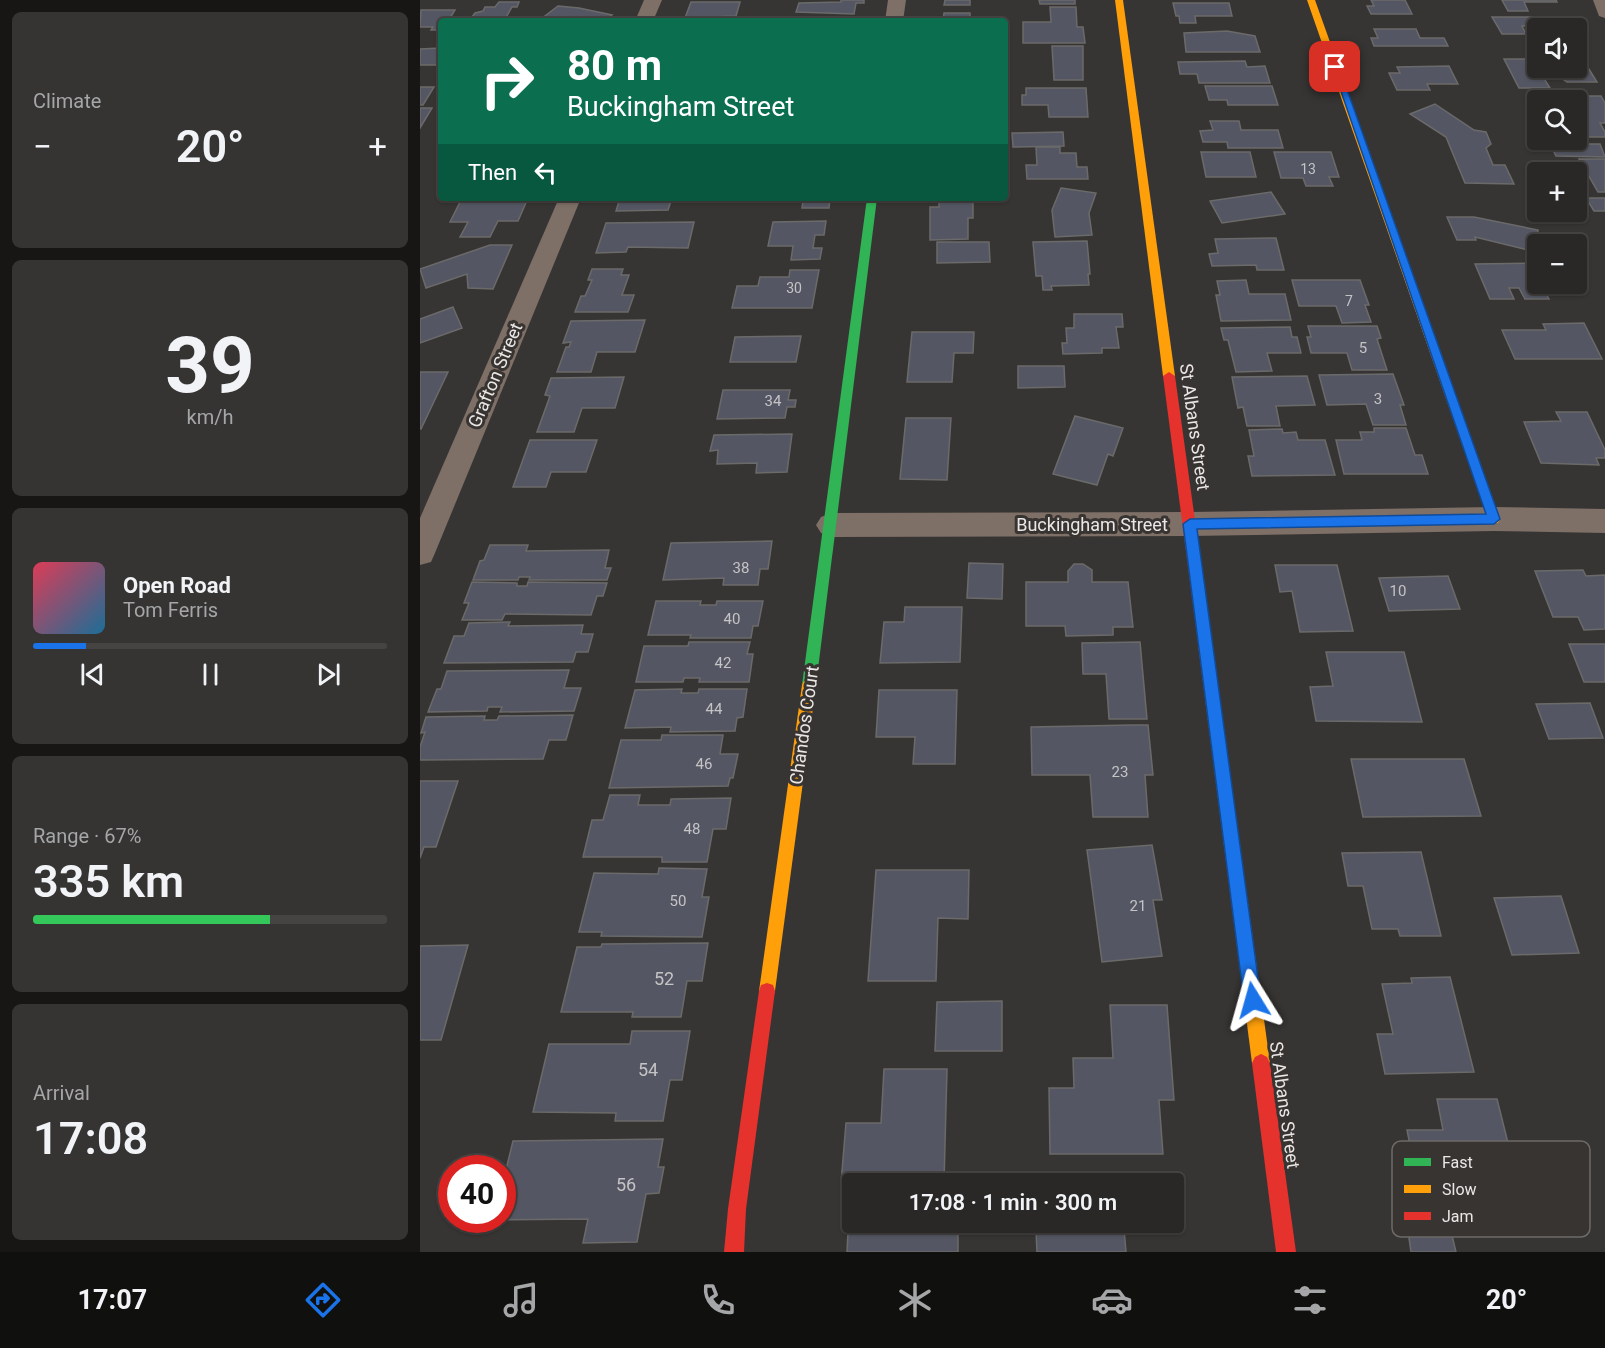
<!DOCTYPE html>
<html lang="en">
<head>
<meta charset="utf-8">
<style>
  :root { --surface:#292826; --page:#353432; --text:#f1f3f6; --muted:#a5a6a7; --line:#454443; --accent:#1a73e8 }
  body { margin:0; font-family:Roboto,sans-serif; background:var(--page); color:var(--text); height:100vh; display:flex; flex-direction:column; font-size:22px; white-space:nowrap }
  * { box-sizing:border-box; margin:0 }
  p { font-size:20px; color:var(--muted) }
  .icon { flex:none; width:33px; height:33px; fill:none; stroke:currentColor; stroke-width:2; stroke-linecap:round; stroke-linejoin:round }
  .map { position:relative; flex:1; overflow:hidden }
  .sheet { display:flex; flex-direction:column; gap:12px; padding:12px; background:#171615; width:420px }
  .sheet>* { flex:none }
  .guide { position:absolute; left:18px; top:18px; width:570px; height:183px; border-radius:6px; box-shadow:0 2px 4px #0004,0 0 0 2px var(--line); background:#0b6e4f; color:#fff; overflow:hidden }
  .buttons { position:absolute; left:1107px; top:18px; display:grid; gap:12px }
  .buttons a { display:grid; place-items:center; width:60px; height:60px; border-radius:6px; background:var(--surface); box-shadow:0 2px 4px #0004,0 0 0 2px var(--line); font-size:30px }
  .speed { position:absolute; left:18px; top:1155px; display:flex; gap:12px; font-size:30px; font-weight:700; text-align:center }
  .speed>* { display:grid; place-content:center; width:78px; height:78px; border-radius:50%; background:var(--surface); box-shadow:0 2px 4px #0004,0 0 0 2px var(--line); line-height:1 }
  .speed .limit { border:9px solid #d22; background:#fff; color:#111 }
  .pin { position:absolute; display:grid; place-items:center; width:51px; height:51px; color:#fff; margin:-26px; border-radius:12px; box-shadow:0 3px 9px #0006 }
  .me { position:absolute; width:66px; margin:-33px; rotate:352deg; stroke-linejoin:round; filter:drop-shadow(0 0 4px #0008) }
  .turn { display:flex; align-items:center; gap:21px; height:126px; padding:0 30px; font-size:27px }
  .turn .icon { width:78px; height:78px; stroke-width:2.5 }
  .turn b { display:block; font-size:42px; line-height:51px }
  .then { display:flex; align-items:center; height:57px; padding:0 30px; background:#0003; gap:12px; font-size:22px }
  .big { font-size:45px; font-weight:600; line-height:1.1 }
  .sheet .widget { flex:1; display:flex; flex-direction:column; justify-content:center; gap:9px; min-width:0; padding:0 21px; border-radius:9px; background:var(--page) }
  .sheet .dial { align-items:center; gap:0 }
  .dial b { font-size:78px; line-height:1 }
  .song { display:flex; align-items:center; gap:18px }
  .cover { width:72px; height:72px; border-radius:9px; background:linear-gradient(135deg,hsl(350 70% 55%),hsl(200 70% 35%)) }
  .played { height:6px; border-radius:3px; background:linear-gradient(90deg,var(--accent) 15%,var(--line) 15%) }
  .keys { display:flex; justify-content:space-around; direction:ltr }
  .heat { display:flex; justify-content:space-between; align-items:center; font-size:33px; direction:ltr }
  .charge { height:9px; border-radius:4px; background:linear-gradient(90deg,#34c759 67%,var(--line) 0) }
  .trip { position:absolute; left:422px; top:1173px; width:342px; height:60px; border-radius:6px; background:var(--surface); box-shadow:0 2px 4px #0004,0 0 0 2px var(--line); font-weight:600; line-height:60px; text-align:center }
  .dock { display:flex; height:96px; justify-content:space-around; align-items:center; background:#10100f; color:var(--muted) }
  .dock .icon { width:42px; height:42px }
  .dock .current { color:var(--accent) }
  .dock b { font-size:27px; color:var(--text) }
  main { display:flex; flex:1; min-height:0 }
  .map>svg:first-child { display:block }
  .building { fill:#545763; stroke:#6b6a6a; stroke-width:1.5 }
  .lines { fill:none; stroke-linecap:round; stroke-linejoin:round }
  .street { fill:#7e6f67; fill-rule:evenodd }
  .fast { fill:#30b455; fill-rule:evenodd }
  .slow { fill:#ff9f0a; fill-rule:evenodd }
  .jam { fill:#e5322d; fill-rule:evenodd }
  .route { fill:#1a73e8; stroke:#114b97; stroke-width:1.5 }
  .labels { text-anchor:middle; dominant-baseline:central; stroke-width:6; stroke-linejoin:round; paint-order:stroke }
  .far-number-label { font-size:14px; fill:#c4c3c5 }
  .number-label { font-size:15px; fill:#c4c3c5 }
  .street-label { font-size:18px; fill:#eae7e6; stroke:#383432 }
  .near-number-label { font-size:18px; fill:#c4c3c5 }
  .key { fill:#383432; stroke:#6d6a68; stroke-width:1.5 }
  .key-label { font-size:16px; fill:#eae7e6 }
</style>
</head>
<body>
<main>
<section class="sheet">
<div class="widget"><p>Climate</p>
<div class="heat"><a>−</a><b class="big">20°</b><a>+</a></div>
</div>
<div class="widget dial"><b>39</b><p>km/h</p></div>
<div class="widget">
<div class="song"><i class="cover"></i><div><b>Open Road</b><p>Tom Ferris</p></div></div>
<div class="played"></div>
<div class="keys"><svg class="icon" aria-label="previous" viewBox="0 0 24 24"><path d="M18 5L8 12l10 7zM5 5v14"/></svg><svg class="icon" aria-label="pause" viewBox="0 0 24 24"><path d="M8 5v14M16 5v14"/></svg><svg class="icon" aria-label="next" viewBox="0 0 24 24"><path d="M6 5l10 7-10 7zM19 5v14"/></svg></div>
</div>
<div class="widget"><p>Range · 67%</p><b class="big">335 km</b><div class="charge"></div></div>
<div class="widget"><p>Arrival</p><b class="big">17:08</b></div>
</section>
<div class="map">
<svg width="1185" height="1252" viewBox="0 0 1185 1252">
  <rect width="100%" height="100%" fill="#373533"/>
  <!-- building -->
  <g class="building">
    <polygon points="421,0 444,0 444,3 436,3 434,14 376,12 379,3 421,2"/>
    <polygon points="525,0 550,0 550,5 524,5"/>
    <polygon points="619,0 655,0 655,4 620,4"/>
    <polygon points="951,0 985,0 992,14 951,14 947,6 954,6"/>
    <polygon points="1082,0 1136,0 1137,2 1104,2 1108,11 1088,11"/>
    <polygon points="79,2 99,2 97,7 92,7 84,21 49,21 55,13 63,11 65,7 75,7"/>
    <polygon points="271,2 320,2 316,16 265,18"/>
    <polygon points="753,3 809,3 812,16 775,16 776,23 760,23 759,16 756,16"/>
    <polygon points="138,6 159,8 192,15 184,21 121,19"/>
    <polygon points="630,7 656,7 657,27 663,27 665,43 603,43 603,22 631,22"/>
    <polygon points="1,10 35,10 30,18 43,17 41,21 21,21 21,30 11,30 13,27 0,27"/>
    <polygon points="524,13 550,13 550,21 523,21"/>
    <polygon points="1072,17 1138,17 1146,28 1118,28 1118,49 1117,49 1110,37 1117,36 1111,26 1102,26 1106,34 1082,34"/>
    <polygon points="954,29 996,29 1000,38 1024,38 1028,46 954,46 951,38 958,38"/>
    <polygon points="807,31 835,36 840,52 766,52 764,33"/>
    <polygon points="632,46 663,46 663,80 634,80"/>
    <polygon points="21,48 21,65 0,65 0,49"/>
    <polygon points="1156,53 1159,53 1177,82 1147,82 1144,80 1136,68 1156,68"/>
    <polygon points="1084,59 1112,59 1130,88 1099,88"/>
    <polygon points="825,61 827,67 845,66 850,83 779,83 777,74 760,74 758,62"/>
    <polygon points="1029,66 1038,84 1007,84 1010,90 977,90 969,73 980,73 977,67"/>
    <polygon points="785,86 852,86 858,105 808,105 807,100 789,100"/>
    <polygon points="0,87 14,87 3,105 0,105"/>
    <polygon points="606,88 666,88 668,117 629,117 628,105 602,105 602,95 606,95"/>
    <polygon points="1110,96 1181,96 1185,103 1185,123 1180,123 1185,132 1185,137 1159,137 1156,133 1156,100 1118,100 1116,108"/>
    <polygon points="1015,104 1054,130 1066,132 1071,144 1066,148 1073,165 1085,165 1094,184 1045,183 1026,137 990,114"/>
    <polygon points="0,108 12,108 0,128"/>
    <polygon points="790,121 819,121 821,130 858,130 863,148 808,148 807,142 783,142 780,131 793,130"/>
    <polygon points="643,132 644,146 593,147 592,133"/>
    <polygon points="1130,144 1180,144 1185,157 1136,156"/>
    <polygon points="616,147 640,147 640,153 656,153 657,167 667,167 668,179 607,179 606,165 617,165"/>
    <polygon points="781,152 830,152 836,177 786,177"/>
    <polygon points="854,152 911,152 919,177 909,177 913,186 886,186 883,178 861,178"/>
    <polygon points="1159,159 1185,159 1185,192 1178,192"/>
    <polygon points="641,188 676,193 669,213 672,235 635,237 632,210"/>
    <polygon points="851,192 865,214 802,223 790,201"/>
    <polygon points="42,198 108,198 98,221 78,221 70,237 40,237 48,222 30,222"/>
    <polygon points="200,198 252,198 248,210 196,211"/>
    <polygon points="368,198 410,198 409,208 382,208 383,200 367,200"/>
    <polygon points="519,198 553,198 553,218 548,218 548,239 510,240 510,207 519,207"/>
    <polygon points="1166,198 1185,198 1185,211 1174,211"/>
    <polygon points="1027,217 1054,217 1118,230 1116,252 1055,237 1056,240 1037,240"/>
    <polygon points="406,221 404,235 395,235 393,248 402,248 400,259 371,260 373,246 348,246 353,222"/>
    <polygon points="274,222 268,248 208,247 206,252 176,253 186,223"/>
    <polygon points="856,238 864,270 837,270 836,265 792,266 789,254 798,253 795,239"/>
    <polygon points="667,241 670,274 668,274 669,285 631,286 632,290 623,290 622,276 616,276 613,242"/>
    <polygon points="517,242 569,242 570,262 517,263"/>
    <polygon points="70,245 92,245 73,289 48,288 47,274 6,288 0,269"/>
    <polygon points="1118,263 1118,284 1121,284 1129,299 1105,299 1099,288 1089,288 1094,299 1070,299 1055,264"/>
    <polygon points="172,269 203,269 201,275 209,275 202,295 214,295 208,312 155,312 161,296 165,296 172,280 168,280"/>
    <polygon points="370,270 399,270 392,308 312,308 317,286 338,286 340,277 369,277"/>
    <polygon points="826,280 829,294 865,294 871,320 801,321 796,295 800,295 797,281"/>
    <polygon points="872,280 940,280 949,305 945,305 951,322 922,323 916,306 879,306"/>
    <polygon points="33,307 42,328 0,343 0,319"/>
    <polygon points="654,314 702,314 703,327 696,327 699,348 682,348 682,353 643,354 642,343 647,343 646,328 654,328"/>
    <polygon points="225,320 215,352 177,352 171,372 137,372 146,347 149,347 151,342 143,343 151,321"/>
    <polygon points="1164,323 1182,359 1095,359 1082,330 1126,330 1123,324"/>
    <polygon points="888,326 957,326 961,338 957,339 967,370 932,370 927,353 891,353 887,337 891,337"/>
    <polygon points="870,327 872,337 877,337 881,353 847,353 852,371 816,372 808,340 804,340 801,328"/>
    <polygon points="492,332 554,332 553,353 534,353 532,382 487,382"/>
    <polygon points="381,336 376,362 310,362 315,337"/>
    <polygon points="598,366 644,366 645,387 598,388"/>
    <polygon points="0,372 28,372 1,429 0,429"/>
    <polygon points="973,374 984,405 980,405 986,425 953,425 946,404 907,405 899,375"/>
    <polygon points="887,376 895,405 856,406 860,426 827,426 823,407 818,408 812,377"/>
    <polygon points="204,377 195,408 162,408 154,432 117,432 130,396 125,395 131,378"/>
    <polygon points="303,390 370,390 368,400 376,400 375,407 367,407 365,418 297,419"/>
    <polygon points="1136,412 1167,412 1185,450 1185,458 1176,458 1179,465 1121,463 1104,422 1141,421"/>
    <polygon points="655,416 703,428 693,456 688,454 677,485 633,474"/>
    <polygon points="486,418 531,418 527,480 480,479"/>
    <polygon points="954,428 986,428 995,455 1002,455 1008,474 924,474 916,440 942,440 940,432 954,432"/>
    <polygon points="862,429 863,433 876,432 878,440 905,440 915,475 832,476 828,456 834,456 829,430"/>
    <polygon points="372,434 367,472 336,473 337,463 297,464 298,450 290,451 294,435"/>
    <polygon points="110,440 177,440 166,472 131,472 126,487 93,487"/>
    <polygon points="352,541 348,569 340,569 338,585 303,585 304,578 243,580 251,543"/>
    <polygon points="70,545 108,545 106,551 189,550 185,568 191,568 187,580 109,580 110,577 99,577 98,580 53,580 60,561 64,560"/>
    <polygon points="549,563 583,564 582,599 547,598"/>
    <polygon points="654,564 663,564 672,570 672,582 708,582 713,627 693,627 693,635 646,636 645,626 606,626 606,582 648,582 648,571"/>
    <polygon points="855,565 917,565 933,631 880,632 872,591 860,592"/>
    <polygon points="1163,570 1166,576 1185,575 1185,629 1164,630 1158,617 1133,617 1115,571"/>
    <polygon points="1028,576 1040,609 969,611 959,578"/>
    <polygon points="52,582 97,583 97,586 107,586 108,582 187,583 183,596 177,596 171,615 85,614 82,620 42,620 49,603 44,603"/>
    <polygon points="236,601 281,601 280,605 296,605 297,601 343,601 338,626 333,626 331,638 270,638 271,635 228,635"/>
    <polygon points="485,607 542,607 540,662 460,663 464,622 484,622"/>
    <polygon points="90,622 88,626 163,625 161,634 173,634 168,652 156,652 153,662 24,663 34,636 44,636 49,623"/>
    <polygon points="269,642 330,642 327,654 333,654 329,682 279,682 280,678 264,678 263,682 216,682 224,646 268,646"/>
    <polygon points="720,642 727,719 689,719 686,674 663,674 662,643"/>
    <polygon points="1149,644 1185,644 1185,682 1164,682"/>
    <polygon points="906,652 984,652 1002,722 896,721 890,687 913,686"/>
    <polygon points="149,670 144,688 161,688 154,711 80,712 82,707 68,707 67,711 8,712 17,689 21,689 27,671"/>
    <polygon points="262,689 261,693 278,693 279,689 327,689 323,717 317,718 315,731 250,732 251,727 205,728 215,690"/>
    <polygon points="459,690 537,690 535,764 493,764 495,737 456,737"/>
    <polygon points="1170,703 1183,738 1129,739 1116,704"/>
    <polygon points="153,715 146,740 129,740 123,759 0,760 0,747 5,732 1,733 6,717 65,716 64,720 77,720 79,716"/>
    <polygon points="712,725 728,725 733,775 725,775 728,817 673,817 670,775 612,775 611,727"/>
    <polygon points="242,735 303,735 300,754 318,754 313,778 310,778 308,786 189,788 201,740 241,740"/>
    <polygon points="931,759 1044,759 1061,816 943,817"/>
    <polygon points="0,781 38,781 16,847 4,847 0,858"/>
    <polygon points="190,795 220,795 218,805 250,805 251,799 311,798 306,829 293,829 287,862 242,862 242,857 163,857 172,820 183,820"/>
    <polygon points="732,845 742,900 733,900 742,956 682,962 667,850"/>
    <polygon points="1001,852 1021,936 980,936 978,929 952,929 943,886 928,886 922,853"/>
    <polygon points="239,868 287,869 282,897 289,897 282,937 181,936 182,932 159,932 174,873 238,874"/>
    <polygon points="456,870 549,870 548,919 518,918 516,981 448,981"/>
    <polygon points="1141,896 1159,953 1092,955 1074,898"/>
    <polygon points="288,943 282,981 267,981 261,1017 212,1017 213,1012 141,1012 157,947 181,947 182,944"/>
    <polygon points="48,945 21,1040 0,1040 0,946"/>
    <polygon points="1030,977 1054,1072 965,1074 957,1034 973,1034 962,984 992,983 991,978"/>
    <polygon points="582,1001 582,1051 515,1051 517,1002"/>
    <polygon points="690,1005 747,1005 754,1100 739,1100 743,1154 630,1154 629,1088 654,1088 653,1058 693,1058"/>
    <polygon points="212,1031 270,1031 262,1080 250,1080 243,1121 195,1121 196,1113 113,1112 129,1044 210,1044"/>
    <polygon points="464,1069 527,1069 524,1182 421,1183 426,1123 461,1123"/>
    <polygon points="1017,1099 1077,1099 1105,1211 1003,1210 987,1130 1023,1130"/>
    <polygon points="243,1139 238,1167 244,1167 239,1193 226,1194 217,1242 163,1243 168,1219 75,1220 82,1220 82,1186 93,1141"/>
    <polygon points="704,1229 706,1252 617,1252 616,1231"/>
    <polygon points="538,1231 538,1252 427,1252 428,1232"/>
    <polygon points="988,1231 1031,1231 1036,1252 991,1252"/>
  </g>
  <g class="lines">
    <!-- street -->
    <g class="street">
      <polygon points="224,0 242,0 233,21 215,21"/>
      <polygon points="468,0 486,0 483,21 465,21"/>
      <polygon points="1173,0 1185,0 1185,18 1179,16"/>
      <polygon points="139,198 161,198 15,553 11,562 0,565 0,518"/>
      <polygon points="1074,507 1185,509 1185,533 1074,531 770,536 411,537 401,533 396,525 401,517 411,513 770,512"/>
    </g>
    <!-- fast -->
    <polygon class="fast" points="447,198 457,198 396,685 394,689 389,691 384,689 382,685"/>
    <!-- slow -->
    <g class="slow">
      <polygon points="695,0 703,0 755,376 749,380 743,376"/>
      <polygon points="887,0 895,0 1080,519 1078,523 1070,523 1068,519"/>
      <polygon points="785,637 790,639 792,643 850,1063 847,1069 841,1072 835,1069 832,1063 778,643 780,639"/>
      <polygon points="389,679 394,681 396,685 355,991 353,997 347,999 341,997 339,991 382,685 384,681"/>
    </g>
    <!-- jam -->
    <g class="jam">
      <polygon points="749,372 755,376 792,643 790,647 785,649 780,647 778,643 743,376"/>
      <polygon points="347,983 353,985 355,991 326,1209 324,1252 304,1252 308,1209 339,991 341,985"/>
      <polygon points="841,1054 847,1057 850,1063 876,1252 856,1252 832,1063 835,1057"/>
    </g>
  </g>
  <!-- route -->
  <polygon class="route" points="912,65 919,67 1080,519 1074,524 777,529 841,1000 839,1006 833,1008 827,1006 824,1000 763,524 770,519 1066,514"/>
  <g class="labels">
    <!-- far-number labels -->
    <g class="far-number-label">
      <text x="888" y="169">13</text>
      <text x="374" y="288">30</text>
      <text x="929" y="301">7</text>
    </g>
    <!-- number labels -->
    <g class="number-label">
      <text x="943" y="348">5</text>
      <text x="958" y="399">3</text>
      <text x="353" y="401">34</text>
      <text x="321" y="568">38</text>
      <text x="978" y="591">10</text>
      <text x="312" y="619">40</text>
      <text x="303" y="663">42</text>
      <text x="294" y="709">44</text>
      <text x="284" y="764">46</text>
      <text x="700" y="772">23</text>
      <text x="272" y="829">48</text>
      <text x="258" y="901">50</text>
      <text x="718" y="906">21</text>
    </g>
    <!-- street labels -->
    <g class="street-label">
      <text transform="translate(75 375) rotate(-67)">Grafton Street</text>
      <text transform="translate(775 427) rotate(82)">St Albans Street</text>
      <text x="672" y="524">Buckingham Street</text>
      <text transform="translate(384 725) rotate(-82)">Chandos Court</text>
      <text transform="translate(865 1105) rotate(82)">St Albans Street</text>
    </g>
    <!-- near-number labels -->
    <g class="near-number-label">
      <text x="244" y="978">52</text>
      <text x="228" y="1069">54</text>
      <text x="206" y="1184">56</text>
    </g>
  </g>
  <!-- legend -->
  <rect x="972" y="1141" width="198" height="96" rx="9" class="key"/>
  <rect x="984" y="1158" width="27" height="8" fill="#30b455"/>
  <rect x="984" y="1185" width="27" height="8" fill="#ff9f0a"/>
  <rect x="984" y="1212" width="27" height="8" fill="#e5322d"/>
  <g class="key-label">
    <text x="1022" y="1168">Fast</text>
    <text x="1022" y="1195">Slow</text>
    <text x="1022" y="1222">Jam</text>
  </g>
</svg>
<div class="buttons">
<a><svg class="icon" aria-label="sound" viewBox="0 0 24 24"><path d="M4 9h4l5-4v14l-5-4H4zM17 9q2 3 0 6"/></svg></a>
<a><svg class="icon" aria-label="search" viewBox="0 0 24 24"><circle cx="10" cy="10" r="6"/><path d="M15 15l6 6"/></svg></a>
<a>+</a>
<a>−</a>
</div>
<div class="speed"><div class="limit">40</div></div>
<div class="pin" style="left:915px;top:67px;background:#d93025"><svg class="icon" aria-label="arrive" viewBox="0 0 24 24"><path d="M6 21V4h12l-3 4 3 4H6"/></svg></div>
<svg class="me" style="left:833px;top:1000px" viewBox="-20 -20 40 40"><path d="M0-17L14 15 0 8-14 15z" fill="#1a73e8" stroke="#fff" stroke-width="4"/></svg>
<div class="trip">17:08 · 1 min · 300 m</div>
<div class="guide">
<div class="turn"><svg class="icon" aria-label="right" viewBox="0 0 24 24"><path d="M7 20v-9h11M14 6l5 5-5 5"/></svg><div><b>80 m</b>Buckingham Street</div></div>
<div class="then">Then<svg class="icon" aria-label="left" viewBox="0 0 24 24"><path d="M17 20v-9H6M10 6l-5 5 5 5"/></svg></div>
</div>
</div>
</main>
<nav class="dock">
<b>17:07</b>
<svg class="icon current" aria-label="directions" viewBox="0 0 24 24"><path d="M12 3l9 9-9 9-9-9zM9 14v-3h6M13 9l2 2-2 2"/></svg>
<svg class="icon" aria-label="music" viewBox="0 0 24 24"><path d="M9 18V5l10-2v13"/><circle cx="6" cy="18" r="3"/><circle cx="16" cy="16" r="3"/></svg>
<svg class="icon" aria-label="phone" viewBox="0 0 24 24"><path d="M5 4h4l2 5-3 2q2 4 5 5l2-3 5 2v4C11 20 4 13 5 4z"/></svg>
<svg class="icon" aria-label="climate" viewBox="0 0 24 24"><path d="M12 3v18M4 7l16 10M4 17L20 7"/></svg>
<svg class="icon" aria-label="car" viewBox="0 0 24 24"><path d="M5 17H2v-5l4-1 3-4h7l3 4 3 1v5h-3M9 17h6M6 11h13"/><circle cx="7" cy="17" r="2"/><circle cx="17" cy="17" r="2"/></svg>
<svg class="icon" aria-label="filters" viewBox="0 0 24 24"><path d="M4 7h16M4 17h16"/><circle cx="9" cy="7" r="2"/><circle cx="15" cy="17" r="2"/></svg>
<b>20°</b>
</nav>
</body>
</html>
